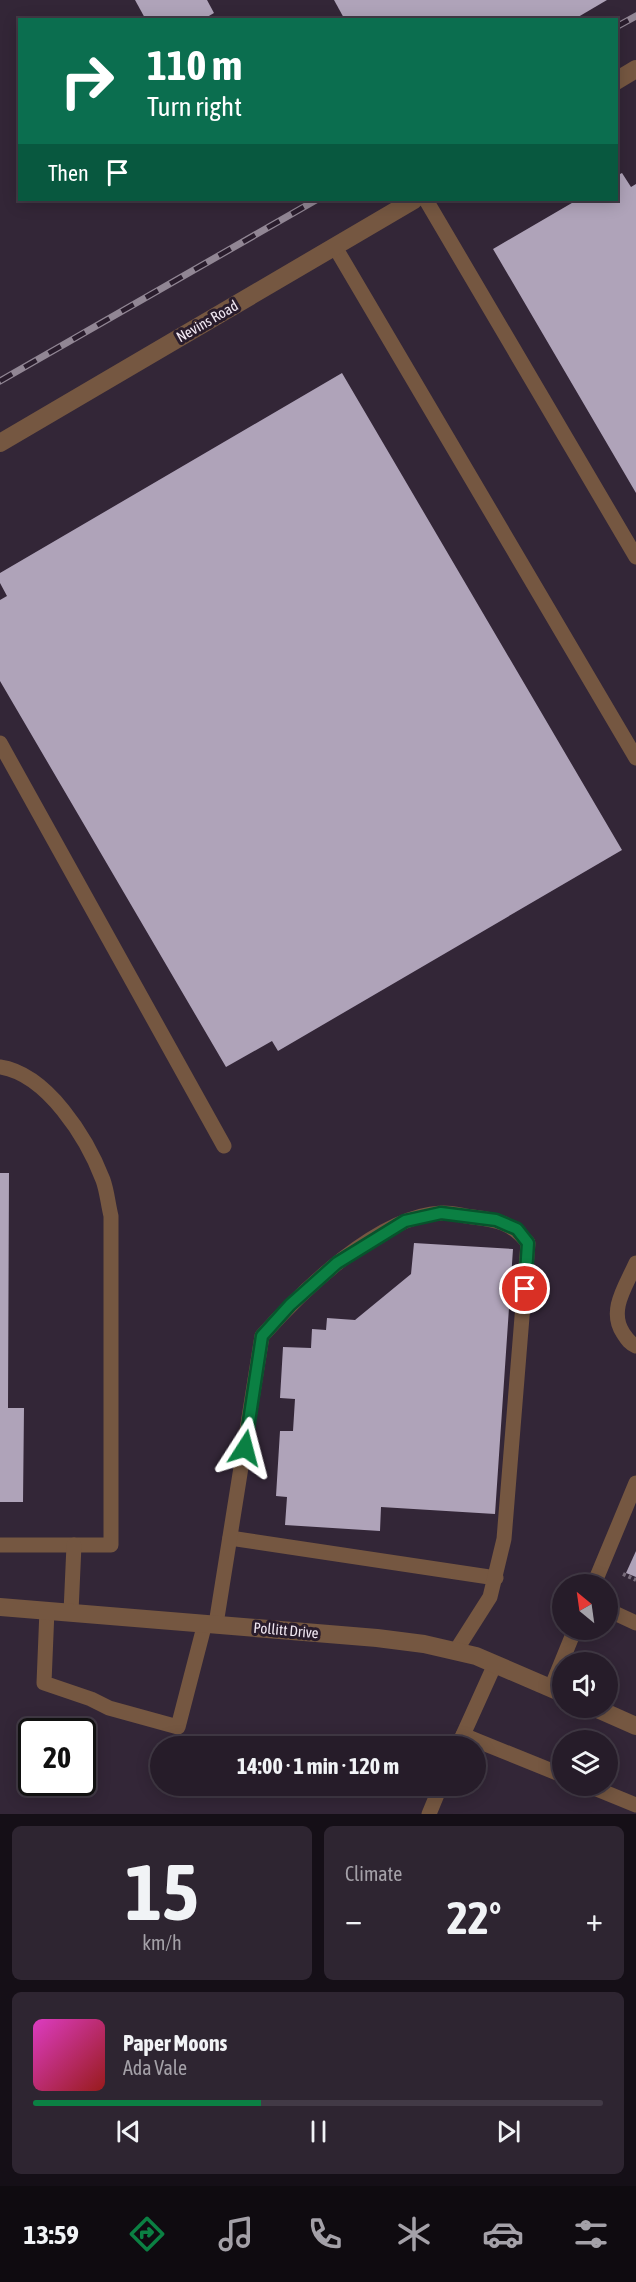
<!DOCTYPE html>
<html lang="en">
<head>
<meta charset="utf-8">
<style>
  :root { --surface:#261c29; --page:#2e2531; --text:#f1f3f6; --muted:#a4a1a8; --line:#423a46; --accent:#0b8043 }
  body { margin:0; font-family:"Asap Condensed",sans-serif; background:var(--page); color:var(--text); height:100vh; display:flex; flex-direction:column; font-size:22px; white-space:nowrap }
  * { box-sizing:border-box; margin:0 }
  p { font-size:20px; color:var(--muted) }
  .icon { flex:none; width:33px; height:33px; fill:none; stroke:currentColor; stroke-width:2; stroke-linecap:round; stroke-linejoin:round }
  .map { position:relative; height:1814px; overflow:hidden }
  .side { display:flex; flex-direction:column; gap:12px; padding:12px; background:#150f17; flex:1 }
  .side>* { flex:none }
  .hud { position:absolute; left:18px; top:18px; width:600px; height:183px; border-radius:0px; box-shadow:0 3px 15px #0003,0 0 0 2px var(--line); background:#0b6e4f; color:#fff; overflow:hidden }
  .needle { width:39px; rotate:331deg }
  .fabs { position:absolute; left:552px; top:1574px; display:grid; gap:12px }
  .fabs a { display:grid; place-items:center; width:66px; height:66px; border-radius:50%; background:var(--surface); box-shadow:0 3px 15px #0003,0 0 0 2px var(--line); font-size:30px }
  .speed { position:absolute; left:18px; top:1718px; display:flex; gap:12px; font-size:30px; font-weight:700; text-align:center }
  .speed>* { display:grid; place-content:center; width:78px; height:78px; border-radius:50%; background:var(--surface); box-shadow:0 3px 15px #0003,0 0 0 2px var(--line); line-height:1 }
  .speed .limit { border:3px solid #111; border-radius:9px; background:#fff; color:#111 }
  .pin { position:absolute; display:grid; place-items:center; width:51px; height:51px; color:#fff; margin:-26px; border:3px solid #fff; border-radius:50%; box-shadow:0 2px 6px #0007 }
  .me { position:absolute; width:66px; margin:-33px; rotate:9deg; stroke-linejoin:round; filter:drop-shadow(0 0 4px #0008) }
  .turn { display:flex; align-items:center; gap:21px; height:126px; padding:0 30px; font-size:27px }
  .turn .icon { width:78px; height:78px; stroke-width:2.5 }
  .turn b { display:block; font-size:42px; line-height:51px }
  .then { display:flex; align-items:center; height:57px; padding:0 30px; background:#0003; gap:12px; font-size:22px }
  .big { font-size:45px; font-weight:700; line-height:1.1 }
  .side .card { flex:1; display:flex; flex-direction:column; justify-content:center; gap:9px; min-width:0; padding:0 21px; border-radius:9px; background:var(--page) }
  .side .dial { align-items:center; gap:0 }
  .dial b { font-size:78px; line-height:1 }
  .song { display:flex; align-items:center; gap:18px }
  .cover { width:72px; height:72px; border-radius:9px; background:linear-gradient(135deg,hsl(310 70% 55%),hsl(0 70% 35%)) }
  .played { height:6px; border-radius:3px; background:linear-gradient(90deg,var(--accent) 40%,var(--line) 40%) }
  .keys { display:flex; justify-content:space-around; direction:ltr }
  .heat { display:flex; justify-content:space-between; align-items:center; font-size:33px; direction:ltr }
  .side .tiles { flex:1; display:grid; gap:12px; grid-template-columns:1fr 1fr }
  .card:last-child { grid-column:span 2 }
  .trip { position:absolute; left:150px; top:1736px; width:336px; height:60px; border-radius:30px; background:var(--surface); box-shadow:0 3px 15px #0003,0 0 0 2px var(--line); font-weight:700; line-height:60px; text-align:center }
  .tab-bar { display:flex; height:96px; justify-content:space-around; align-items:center; background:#0f0b10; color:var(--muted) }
  .tab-bar .icon { width:42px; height:42px }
  .tab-bar .selected { color:var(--accent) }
  .tab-bar b { font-size:27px; color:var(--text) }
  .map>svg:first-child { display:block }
  .building { fill:#afa3b9 }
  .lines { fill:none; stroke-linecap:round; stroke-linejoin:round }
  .path { stroke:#786c7b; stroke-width:4; stroke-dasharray:3 3; stroke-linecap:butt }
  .lane { stroke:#755741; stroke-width:15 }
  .street { stroke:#755741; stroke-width:18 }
  .rail-casing { stroke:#918694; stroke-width:7 }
  .rail { stroke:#291c2c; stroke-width:4.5; stroke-dasharray:14; stroke-linecap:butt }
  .route-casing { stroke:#07532c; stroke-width:15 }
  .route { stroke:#0b8043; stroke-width:10 }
  .labels { text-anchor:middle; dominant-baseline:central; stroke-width:6; stroke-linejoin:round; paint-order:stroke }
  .street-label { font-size:15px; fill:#f0e7f2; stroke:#291c2c }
</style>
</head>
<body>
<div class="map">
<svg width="636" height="1814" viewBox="0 0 636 1814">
  <rect width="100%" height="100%" fill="#332637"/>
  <!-- building -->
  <g class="building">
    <polygon points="135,0 207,0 214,13 202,20 146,20"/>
    <polygon points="334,0 607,0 573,20 345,20"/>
    <polygon points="622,173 631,187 636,184 636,493 493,249 577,200 616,200 616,176"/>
    <polygon points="342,373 622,850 278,1051 272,1041 226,1067 0,681 0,600 7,596 0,583 0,573"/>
    <polygon points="0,1173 9,1173 8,1408 24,1408 23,1502 0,1502"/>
    <polygon points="414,1243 513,1249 495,1514 381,1507 380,1531 285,1525 287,1497 276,1496 280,1431 293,1431 295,1399 280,1398 283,1347 311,1348 312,1329 326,1330 327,1318 355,1320 411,1274"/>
    <polygon points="636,1551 636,1577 626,1573"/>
  </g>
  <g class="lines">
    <!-- path -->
    <polyline class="path" points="623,1574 636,1580"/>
    <!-- lane -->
    <g class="lane">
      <polyline points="426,200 636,557"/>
      <polyline points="335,247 636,758"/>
      <polyline points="0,743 224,1146"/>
      <path d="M0,1067c47,7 87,71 103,113 4,11 5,24 8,36v329h-111"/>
      <path d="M636,1263c-10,23 -28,47 -13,70 4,6 6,10 13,13"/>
      <polyline points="230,1538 496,1578"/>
      <polyline points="594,1584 636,1483"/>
      <polyline points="47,1610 44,1683 91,1699 109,1708 178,1727 205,1623"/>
      <polyline points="608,1610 636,1623"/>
      <polyline points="71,1612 74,1545"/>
      <path d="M216,1624l46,-288c40,-45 116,-120 179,-123 10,-1 22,3 32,4 25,3 39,6 55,26l-24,296 -14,58 -35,55"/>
      <polyline points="551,1688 575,1629"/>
      <polyline points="463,1735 562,1775"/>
      <polyline points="458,1746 495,1664"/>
      <polyline points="587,1785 636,1805"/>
      <polyline points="429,1814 441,1785"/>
    </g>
    <!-- street -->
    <g class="street">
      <polyline points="616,81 636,69"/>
      <polyline points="0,443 414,200"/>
      <polyline points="0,1607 377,1638 424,1644 476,1656 562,1693"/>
      <polyline points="593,1707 636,1726"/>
    </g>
    <!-- rail casing -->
    <g class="rail-casing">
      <g id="rail">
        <polyline points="616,27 636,16"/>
        <polyline points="0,381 316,200"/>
      </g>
    </g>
    <!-- rail -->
    <use href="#rail" class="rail"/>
  </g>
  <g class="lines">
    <!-- route casing -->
    <g class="route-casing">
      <polyline id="route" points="245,1448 262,1336 290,1305 337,1263 405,1221 441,1213 496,1220 517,1229 528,1243 525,1289"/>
    </g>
    <!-- route -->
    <use href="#route" class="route"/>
  </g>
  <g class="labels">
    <!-- street labels -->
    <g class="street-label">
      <text transform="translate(207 321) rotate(-30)">Nevins Road</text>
      <text transform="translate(286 1630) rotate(5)">Pollitt Drive</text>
    </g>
  </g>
</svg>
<div class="fabs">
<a><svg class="needle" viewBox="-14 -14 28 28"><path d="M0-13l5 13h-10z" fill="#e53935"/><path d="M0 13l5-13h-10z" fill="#a4a1a8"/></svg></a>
<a><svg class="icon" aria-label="sound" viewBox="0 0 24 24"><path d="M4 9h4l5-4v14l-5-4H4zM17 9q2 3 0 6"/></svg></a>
<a><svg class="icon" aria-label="layers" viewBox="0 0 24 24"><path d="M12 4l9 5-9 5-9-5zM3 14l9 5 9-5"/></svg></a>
</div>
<div class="speed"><div class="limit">20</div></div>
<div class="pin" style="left:525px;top:1289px;background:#d93025"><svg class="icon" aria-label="arrive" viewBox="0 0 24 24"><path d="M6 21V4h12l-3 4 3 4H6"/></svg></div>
<svg class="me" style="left:245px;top:1448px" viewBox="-20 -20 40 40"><path d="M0-17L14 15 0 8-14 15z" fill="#0b8043" stroke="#fff" stroke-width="4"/></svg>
<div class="trip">14:00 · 1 min · 120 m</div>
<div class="hud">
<div class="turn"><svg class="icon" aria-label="right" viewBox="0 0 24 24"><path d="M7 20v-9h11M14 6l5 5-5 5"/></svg><div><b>110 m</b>Turn right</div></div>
<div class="then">Then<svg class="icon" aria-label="arrive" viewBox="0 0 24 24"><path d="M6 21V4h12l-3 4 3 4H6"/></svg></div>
</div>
</div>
<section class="side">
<div class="tiles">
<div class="card dial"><b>15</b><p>km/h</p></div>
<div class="card"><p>Climate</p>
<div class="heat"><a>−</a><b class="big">22°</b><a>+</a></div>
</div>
<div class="card">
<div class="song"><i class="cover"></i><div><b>Paper Moons</b><p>Ada Vale</p></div></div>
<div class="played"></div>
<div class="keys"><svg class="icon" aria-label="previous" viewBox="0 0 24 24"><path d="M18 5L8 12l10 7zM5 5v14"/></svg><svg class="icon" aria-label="pause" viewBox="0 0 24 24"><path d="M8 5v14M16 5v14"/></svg><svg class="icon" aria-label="next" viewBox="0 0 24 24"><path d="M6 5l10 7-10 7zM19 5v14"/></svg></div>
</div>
</div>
</section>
<nav class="tab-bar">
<b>13:59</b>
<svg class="icon selected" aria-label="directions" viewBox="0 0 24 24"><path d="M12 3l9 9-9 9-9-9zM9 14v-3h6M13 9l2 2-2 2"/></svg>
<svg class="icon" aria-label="music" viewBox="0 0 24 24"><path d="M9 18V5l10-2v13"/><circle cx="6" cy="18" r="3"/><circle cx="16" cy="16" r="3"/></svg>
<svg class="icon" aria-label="phone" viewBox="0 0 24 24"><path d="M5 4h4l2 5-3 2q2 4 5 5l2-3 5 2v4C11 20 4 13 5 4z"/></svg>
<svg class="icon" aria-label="climate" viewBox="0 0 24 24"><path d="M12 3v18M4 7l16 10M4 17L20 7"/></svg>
<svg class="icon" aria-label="car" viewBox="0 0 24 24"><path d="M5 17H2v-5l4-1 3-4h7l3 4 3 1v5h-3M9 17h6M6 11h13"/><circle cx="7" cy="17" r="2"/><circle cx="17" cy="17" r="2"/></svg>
<svg class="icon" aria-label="filters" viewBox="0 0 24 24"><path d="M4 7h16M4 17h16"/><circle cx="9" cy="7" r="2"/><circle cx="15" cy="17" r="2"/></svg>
</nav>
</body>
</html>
